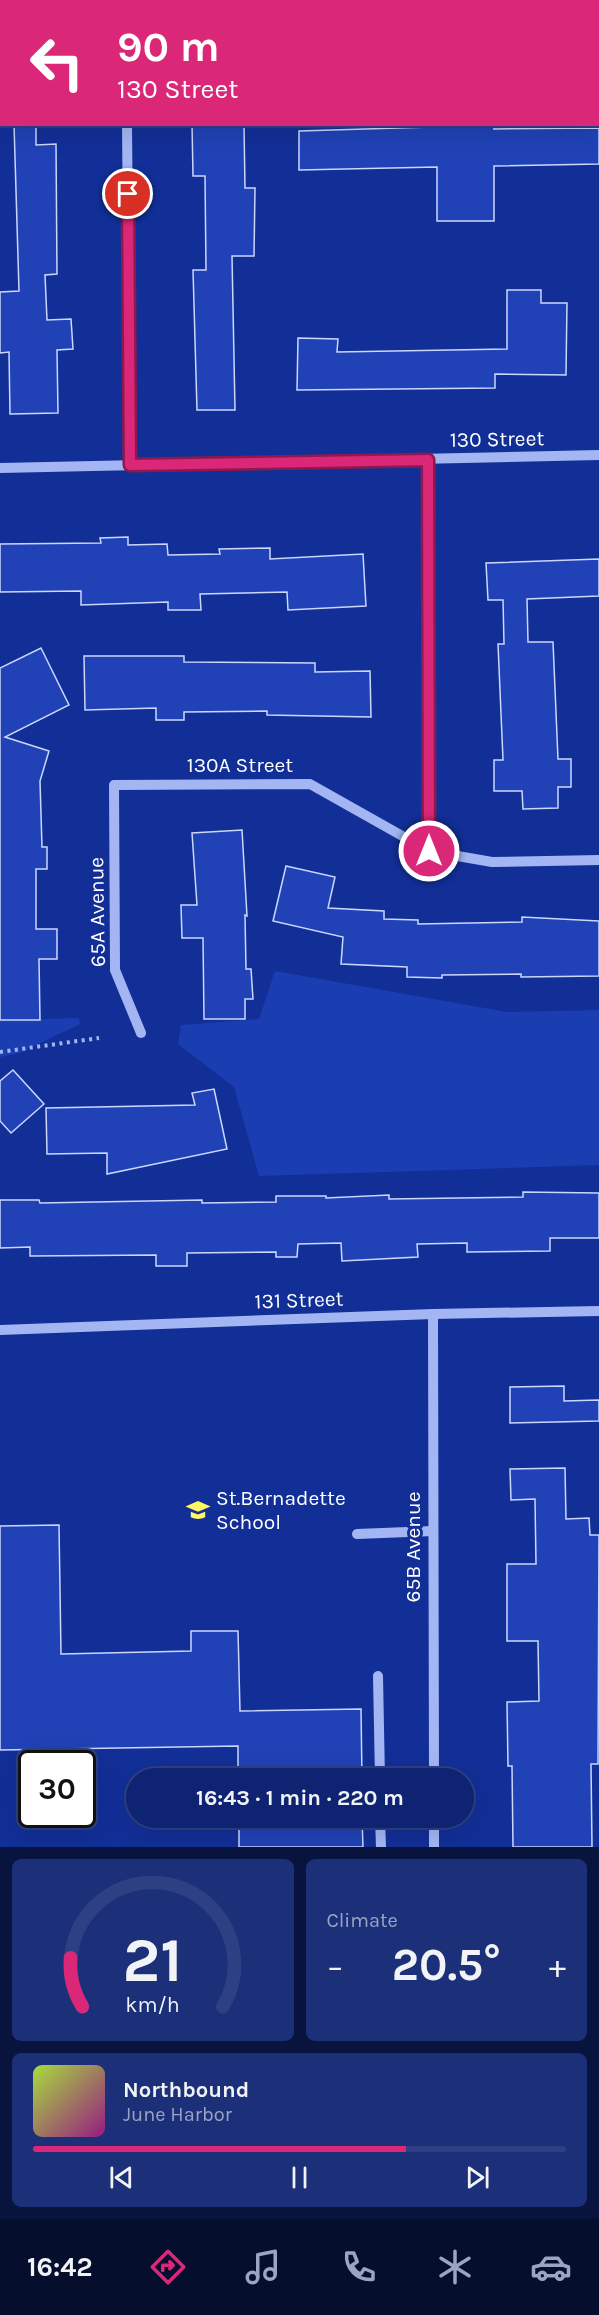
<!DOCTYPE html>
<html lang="en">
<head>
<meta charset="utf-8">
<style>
  :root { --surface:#0e2371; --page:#1c2f79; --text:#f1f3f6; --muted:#9ba4c3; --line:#2e4084; --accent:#db2777 }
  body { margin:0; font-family:Karla,sans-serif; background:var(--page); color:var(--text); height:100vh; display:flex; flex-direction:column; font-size:22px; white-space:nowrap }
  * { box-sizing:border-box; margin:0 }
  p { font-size:20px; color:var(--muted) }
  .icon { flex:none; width:33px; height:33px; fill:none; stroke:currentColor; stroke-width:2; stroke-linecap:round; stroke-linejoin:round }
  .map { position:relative; height:1847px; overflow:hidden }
  .drawer { display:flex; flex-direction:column; gap:12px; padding:12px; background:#08133e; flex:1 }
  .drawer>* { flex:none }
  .guide { position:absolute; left:0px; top:0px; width:600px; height:126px; box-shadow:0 6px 24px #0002,0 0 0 2px var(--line); background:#db2777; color:#fff; overflow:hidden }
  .speed { position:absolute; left:18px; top:1750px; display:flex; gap:12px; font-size:30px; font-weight:700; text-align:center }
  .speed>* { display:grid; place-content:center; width:78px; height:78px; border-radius:50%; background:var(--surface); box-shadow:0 6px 24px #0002,0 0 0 2px var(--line); line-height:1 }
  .speed .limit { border:3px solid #111; border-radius:9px; background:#fff; color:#111 }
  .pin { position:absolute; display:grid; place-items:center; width:51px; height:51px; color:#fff; margin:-26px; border:3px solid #fff; border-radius:50%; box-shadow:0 2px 6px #0007 }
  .me { position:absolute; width:66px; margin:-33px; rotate:0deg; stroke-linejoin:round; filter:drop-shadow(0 0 4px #0008) }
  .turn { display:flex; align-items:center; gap:21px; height:126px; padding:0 18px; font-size:27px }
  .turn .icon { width:78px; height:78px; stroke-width:2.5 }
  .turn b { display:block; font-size:42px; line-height:51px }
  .big { font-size:45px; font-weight:700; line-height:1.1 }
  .drawer .tile { flex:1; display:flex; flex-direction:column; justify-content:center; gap:9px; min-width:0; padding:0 21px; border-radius:9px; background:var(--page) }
  .drawer .dial { align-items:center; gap:0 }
  .dial svg { height:156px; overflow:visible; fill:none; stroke:var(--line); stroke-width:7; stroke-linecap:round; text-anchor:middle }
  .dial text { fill:var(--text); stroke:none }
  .song { display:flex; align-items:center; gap:18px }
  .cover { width:72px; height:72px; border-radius:9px; background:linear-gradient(135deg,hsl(80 70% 55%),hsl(310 70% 35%)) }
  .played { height:6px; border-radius:3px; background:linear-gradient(90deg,var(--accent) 70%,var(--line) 70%) }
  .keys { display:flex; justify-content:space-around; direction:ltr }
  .heat { display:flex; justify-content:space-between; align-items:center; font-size:33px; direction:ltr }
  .drawer .tiles { flex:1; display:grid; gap:12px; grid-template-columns:1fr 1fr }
  .tile:last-child { grid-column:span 2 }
  .trip { position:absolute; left:126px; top:1768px; width:348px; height:60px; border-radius:30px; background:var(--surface); box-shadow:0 6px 24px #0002,0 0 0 2px var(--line); font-weight:700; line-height:60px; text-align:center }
  .tab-bar { display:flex; height:96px; justify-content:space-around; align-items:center; background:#060e2d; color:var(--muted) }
  .tab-bar .icon { width:42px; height:42px }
  .tab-bar .selected { color:var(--accent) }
  .tab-bar b { font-size:27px; color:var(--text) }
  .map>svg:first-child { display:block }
  .green { fill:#1a3db1 }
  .building { fill:#2042b6; stroke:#cbd7fd; stroke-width:1.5 }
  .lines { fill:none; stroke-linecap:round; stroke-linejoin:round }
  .path { stroke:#a3b6f3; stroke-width:4; stroke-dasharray:3 4.5; stroke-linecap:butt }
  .minor { stroke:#a3b6f3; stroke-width:10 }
  .route-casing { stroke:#8e194d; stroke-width:15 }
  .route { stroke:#db2777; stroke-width:10 }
  .labels { text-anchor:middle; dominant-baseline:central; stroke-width:6; stroke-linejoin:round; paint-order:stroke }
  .street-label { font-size:21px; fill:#fff; stroke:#122f97 }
  .poi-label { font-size:21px; fill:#fff; stroke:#122f97; text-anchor:start }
</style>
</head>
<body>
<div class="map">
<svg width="599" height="1847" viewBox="0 0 599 1847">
  <rect width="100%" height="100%" fill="#122f97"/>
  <!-- green -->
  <g class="green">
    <polygon points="275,971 507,1012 599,1010 599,1165 259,1176 234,1087 178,1044 181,1025 259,1019"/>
    <polygon points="79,1018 80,1024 20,1053 0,1057 0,1020"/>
  </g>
  <!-- building -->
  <g class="building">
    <polygon points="14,124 36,124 36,145 56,144 57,274 45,275 47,320 71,319 73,349 57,350 58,413 10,414 9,352 0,353 0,292 19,291"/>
    <polygon points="192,124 244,124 245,188 255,188 254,256 232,256 235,410 197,410 193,270 206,270 205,176 193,176"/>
    <polygon points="465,126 494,127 494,129 599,128 599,164 494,166 494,221 437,221 437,167 299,170 299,131"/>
    <polygon points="507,290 541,290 541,303 567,303 566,375 495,374 495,388 297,390 298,338 338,339 337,352 507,349"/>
    <polygon points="128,537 128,545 167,544 168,555 220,554 219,549 270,548 270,559 363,554 366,606 288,610 287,592 200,594 201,610 168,610 168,602 81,605 81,591 0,592 0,544 101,543 100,538"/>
    <polygon points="599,559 599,596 527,599 528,642 553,642 558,759 571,759 571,787 558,787 558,808 523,809 522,791 494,791 494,760 503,760 498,644 504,644 503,600 488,600 486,563"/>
    <polygon points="41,648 69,705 5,737 49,751 40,781 42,847 47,847 47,869 36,869 36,929 57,929 57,959 39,959 40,1020 0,1020 0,668"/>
    <polygon points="84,656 184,656 184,662 315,663 315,672 370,671 371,717 267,715 267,711 184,712 184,720 156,720 156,708 85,710"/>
    <polygon points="242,830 247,916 245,915 246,969 251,969 253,999 245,999 245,1019 204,1019 203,938 182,938 181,905 197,905 192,833"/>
    <polygon points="286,866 335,877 328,908 384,911 384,919 418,920 418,924 522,922 522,917 599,921 599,976 521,977 521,974 442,975 442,978 407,977 407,967 341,964 343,937 273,921"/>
    <polygon points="13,1070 44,1104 11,1133 0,1121 0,1081"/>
    <polygon points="214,1089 227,1149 107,1174 107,1153 47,1154 46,1108 195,1105 192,1093"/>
    <polygon points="523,1192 599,1193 599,1238 550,1238 550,1251 467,1252 467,1243 417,1244 418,1257 342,1261 341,1243 298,1244 297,1257 276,1257 276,1252 187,1253 187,1266 156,1266 156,1255 30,1256 30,1247 0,1248 0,1200 39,1200 40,1203 202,1200 202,1203 276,1202 276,1196 326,1196 326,1198 389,1195 389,1199 523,1197"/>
    <polygon points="564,1386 564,1401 599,1400 599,1421 510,1423 510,1387"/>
    <polygon points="565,1468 566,1519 589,1518 590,1535 599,1535 598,1764 591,1764 592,1847 513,1847 512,1766 508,1766 507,1702 539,1701 538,1641 507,1641 507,1564 536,1564 535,1499 511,1500 510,1469"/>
    <polygon points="59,1525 61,1654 191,1651 191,1631 238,1631 240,1711 361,1709 362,1779 238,1779 238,1746 0,1750 0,1526"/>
    <polygon points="239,1818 362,1818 363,1847 239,1847"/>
  </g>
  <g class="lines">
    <!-- path -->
    <g class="path">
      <polyline points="144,0 145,2"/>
      <polyline points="0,1052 99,1038"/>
    </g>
    <!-- minor -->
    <g class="minor">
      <polyline points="598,54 599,54"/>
      <polyline points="127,124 130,465"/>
      <polyline points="428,460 429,851"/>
      <polyline points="0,468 599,455"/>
      <polyline points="141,1033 115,970 114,785 310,784 429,851 492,862 599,860"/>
      <polyline points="433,1314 434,1779"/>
      <polyline points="0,1330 433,1314 599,1311"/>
      <polyline points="357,1534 433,1531"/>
      <polyline points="378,1676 380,1779"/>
      <polyline points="380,1818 381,1847"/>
      <polyline points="434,1818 434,1847"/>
    </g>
  </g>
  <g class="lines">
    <!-- route casing -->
    <g class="route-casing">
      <polyline id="route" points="128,194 130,465 428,460 429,851"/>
    </g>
    <!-- route -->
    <use href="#route" class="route"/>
  </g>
  <!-- icons -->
  <defs>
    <g id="school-bare" transform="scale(1.8)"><path d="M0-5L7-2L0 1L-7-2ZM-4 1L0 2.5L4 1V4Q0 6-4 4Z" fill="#fff565" stroke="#122f97" stroke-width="2.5" paint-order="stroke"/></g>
  </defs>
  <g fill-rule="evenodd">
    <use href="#school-bare" x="198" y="1510"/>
  </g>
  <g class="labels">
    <!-- street labels -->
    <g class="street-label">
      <text transform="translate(497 439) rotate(-1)">130 Street</text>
      <text x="240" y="765">130A Street</text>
      <text transform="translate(97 912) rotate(-91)">65A Avenue</text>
      <text transform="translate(299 1300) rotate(-2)">131 Street</text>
      <text transform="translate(413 1547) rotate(-90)">65B Avenue</text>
    </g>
    <!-- poi labels -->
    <g class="poi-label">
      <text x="216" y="1498">St.Bernadette<tspan x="216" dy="24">School</tspan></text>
    </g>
  </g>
</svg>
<div class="speed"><div class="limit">30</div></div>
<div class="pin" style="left:128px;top:194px;background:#d93025"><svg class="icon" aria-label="arrive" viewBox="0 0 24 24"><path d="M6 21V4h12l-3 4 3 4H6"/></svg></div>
<svg class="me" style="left:429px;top:851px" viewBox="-20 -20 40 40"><circle r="17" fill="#db2777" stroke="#fff" stroke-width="3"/><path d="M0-11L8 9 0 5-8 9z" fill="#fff"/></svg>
<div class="trip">16:43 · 1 min · 220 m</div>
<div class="guide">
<div class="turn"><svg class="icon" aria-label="left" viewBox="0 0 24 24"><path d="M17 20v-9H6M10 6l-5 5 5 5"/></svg><div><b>90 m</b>130 Street</div></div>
</div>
</div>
<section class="drawer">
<div class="tiles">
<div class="tile dial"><svg viewBox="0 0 100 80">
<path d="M14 69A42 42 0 1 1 86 69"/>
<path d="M14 69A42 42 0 0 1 8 44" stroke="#db2777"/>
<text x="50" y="56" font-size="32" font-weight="700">21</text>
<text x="50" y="72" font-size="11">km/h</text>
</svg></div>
<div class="tile"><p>Climate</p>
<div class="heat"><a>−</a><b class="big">20.5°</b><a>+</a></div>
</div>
<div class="tile">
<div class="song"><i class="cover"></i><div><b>Northbound</b><p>June Harbor</p></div></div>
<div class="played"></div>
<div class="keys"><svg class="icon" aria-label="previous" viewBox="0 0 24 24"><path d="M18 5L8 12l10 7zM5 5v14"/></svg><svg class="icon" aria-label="pause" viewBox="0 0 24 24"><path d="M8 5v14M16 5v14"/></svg><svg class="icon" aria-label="next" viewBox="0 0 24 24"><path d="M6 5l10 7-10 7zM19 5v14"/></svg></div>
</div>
</div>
</section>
<nav class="tab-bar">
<b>16:42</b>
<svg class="icon selected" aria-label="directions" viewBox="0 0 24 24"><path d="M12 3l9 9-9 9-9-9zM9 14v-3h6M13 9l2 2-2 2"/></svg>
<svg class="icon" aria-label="music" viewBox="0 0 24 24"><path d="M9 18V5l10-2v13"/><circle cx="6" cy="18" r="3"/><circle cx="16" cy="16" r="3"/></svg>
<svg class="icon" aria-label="phone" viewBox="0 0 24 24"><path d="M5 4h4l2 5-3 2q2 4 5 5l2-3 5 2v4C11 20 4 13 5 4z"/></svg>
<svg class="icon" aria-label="climate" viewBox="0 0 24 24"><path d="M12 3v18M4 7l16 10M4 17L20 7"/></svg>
<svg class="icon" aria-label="car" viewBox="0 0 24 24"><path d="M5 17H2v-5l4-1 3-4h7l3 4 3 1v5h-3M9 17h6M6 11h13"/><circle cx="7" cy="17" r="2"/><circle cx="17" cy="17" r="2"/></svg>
</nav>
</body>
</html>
